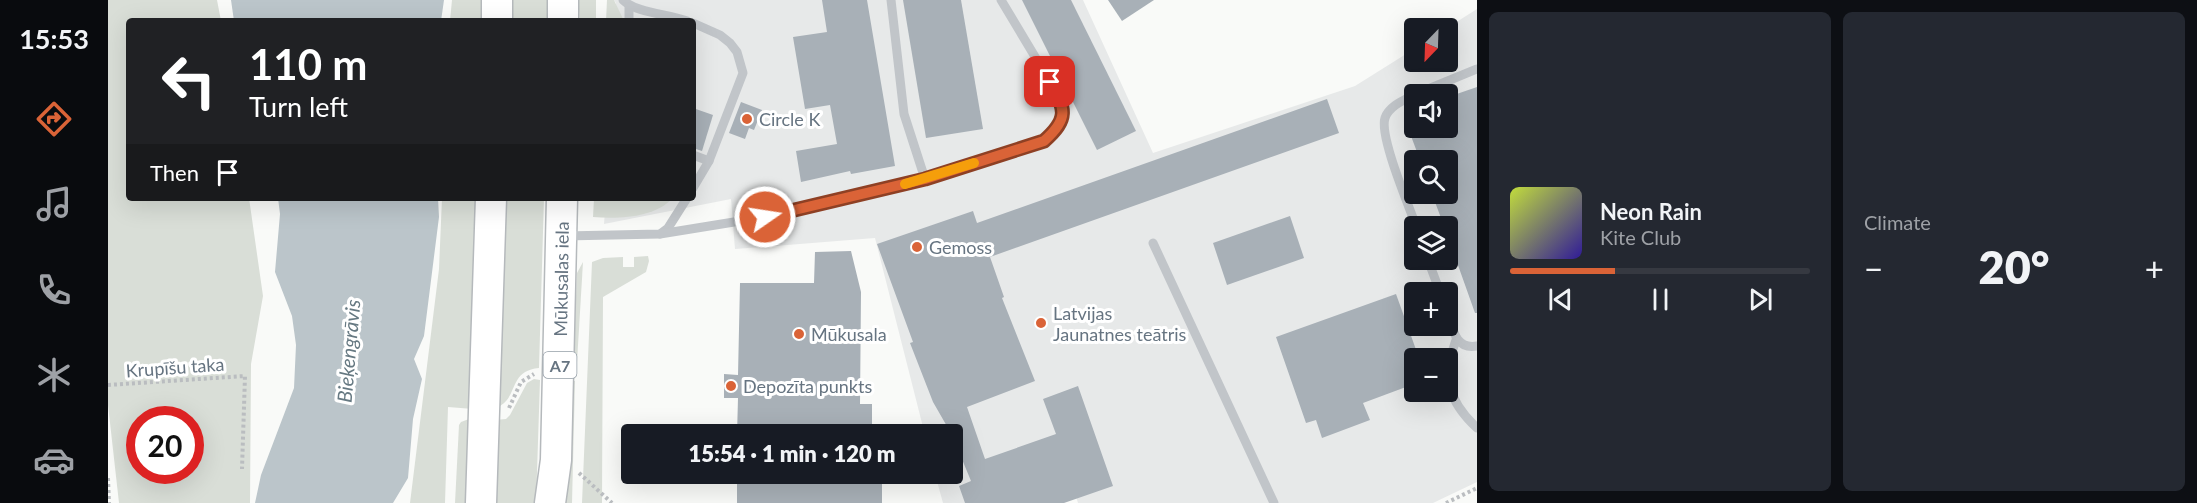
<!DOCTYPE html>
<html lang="en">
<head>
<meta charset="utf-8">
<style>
  :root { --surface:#171b24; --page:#242831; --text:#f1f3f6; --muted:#9ea1a6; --line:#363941; --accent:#da6337 }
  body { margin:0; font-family:Lato,sans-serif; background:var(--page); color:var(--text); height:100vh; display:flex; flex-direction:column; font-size:22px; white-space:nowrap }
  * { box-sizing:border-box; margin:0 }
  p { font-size:20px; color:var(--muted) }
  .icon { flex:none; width:33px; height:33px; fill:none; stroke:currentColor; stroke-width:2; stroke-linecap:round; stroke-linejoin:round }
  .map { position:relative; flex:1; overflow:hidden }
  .panel { display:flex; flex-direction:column; gap:12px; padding:12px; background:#0d0f14; width:720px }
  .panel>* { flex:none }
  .hud { position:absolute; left:18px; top:18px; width:570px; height:183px; border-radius:6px; box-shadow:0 6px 24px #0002; background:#202124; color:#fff; overflow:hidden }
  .needle { width:39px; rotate:203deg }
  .controls { position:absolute; left:1296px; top:18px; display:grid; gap:12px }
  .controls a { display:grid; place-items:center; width:54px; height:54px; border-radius:6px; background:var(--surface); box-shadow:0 6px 24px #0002; font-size:30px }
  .speed { position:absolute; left:18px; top:406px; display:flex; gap:12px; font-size:30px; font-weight:700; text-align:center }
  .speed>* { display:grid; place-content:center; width:78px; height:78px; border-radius:50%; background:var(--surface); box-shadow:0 6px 24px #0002; line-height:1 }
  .speed .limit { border:9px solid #d22; background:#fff; color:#111 }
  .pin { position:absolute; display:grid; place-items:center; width:51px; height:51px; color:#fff; margin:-26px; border-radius:12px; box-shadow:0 3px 9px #0006 }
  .me { position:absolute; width:66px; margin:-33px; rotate:77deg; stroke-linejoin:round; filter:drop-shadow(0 0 4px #0008) }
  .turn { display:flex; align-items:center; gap:21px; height:126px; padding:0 24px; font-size:27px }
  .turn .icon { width:78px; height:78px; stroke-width:2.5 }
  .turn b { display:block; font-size:42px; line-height:51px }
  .then { display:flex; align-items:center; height:57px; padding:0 24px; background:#0003; gap:12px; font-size:22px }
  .big { font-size:45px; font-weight:800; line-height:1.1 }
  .panel .card { flex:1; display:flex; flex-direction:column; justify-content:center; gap:9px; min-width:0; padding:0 21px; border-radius:9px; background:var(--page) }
  .song { display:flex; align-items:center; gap:18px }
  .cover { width:72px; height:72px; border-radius:9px; background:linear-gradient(135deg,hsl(70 70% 55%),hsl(250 70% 35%)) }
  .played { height:6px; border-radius:3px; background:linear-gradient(90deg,var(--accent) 35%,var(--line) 35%) }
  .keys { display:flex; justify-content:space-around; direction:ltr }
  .heat { display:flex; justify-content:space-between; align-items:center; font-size:33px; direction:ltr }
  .panel .tiles { flex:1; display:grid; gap:12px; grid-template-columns:repeat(2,1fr) }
  .trip { position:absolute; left:513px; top:424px; width:342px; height:60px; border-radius:6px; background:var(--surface); box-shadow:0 6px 24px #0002; font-weight:800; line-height:60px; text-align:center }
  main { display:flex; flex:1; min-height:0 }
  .menu { display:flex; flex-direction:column; width:108px; justify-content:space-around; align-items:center; background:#090b0e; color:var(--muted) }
  .menu .icon { width:42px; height:42px }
  .menu .current { color:var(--accent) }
  .menu b { font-size:27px; color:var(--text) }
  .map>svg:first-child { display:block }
  .built { fill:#e7e9e9; fill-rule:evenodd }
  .green { fill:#d9ded7; fill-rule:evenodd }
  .water { fill:#bbc5ca }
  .building { fill:#a8b0b7 }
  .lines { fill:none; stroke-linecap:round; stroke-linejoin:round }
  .trunk-casing { stroke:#b5b9bc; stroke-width:33 }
  .path { stroke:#babdc0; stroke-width:4; stroke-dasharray:3 3; stroke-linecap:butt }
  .service { stroke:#c1c5c9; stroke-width:9 }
  .trunk { stroke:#fff; stroke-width:30 }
  .route-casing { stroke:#8e4024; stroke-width:15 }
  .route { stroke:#da6337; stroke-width:10 }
  .slow { stroke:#f59e0b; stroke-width:10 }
  .poi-dot { fill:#da6337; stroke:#fff; stroke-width:2 }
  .labels { text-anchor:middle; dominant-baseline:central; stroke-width:6; stroke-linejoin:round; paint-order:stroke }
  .shield { fill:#fff; stroke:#949ea7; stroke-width:1.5 }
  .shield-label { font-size:16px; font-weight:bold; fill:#667481 }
  .poi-label { font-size:18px; fill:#667481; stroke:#fff; text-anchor:start }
  .street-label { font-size:18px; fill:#667481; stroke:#fff }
  .water-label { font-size:20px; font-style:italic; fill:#667982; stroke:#fff }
</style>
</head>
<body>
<main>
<nav class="menu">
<b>15:53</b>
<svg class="icon current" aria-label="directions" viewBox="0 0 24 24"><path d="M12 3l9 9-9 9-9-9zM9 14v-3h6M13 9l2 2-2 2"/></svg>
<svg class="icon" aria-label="music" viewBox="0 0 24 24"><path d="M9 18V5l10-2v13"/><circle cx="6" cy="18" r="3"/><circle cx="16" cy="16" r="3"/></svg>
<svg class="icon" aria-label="phone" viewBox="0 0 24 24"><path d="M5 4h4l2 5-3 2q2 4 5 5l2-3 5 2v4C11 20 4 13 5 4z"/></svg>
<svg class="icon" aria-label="climate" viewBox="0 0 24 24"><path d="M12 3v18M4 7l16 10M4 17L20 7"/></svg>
<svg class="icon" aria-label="car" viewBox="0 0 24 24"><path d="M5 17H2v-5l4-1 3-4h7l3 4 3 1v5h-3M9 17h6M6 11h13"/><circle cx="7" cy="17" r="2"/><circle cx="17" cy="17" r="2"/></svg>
</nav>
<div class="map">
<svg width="1369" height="503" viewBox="0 0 1369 503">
  <rect width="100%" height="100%" fill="#f9faf8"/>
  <!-- built -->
  <path class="built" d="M506,0h469l70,153 202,-67 59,-37v13h34l-1,-34 30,-19v473l-44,21h-355l-17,-55 -10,55h-108l-8,-29h17v-39h-27l-50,-197 -140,11 -4,-50 -127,25 2,-26h87v-177h-78l1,-18zM1306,94h34v34h-34zM1306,160h34v34h-34zM1306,226h34v34h-34zM1306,292h34v34h-34zM1306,358h34v34h-34z"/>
  <!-- green -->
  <g class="green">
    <path d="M0,0h109l4,21h-92v177h120l14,98 -12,68 -1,139h-131l-11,-98zM32,420h50v51h-50z"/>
    <polygon points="344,0 380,0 379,21 342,21"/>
    <polygon points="403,0 441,0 440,21 403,21"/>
    <polygon points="470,0 488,0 488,21 472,21"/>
    <polygon points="499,0 506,0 516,21 498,21"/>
    <polygon points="334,198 373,198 365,409 340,407 337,503 302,503 331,269"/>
    <path d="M398,198h38l-5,170c-31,3 -20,29 -41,39z"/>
    <path d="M486,198h79c-19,20 -54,21 -80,19z"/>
    <polygon points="540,256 541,261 538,272 495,297 494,503 474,503 484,262 495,258 515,257 515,267 526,267 526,257"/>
    <polygon points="475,262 469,362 465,369 469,273"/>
    <polygon points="426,379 432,380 428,503 384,503 387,420 398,419 402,415 419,383"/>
    <polygon points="463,381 467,381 464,503 451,503"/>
    <polygon points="361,419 358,503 347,503 351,425 353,422"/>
  </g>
  <!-- water -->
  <g class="water">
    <polygon points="123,0 336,0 333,21 126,21"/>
    <polygon points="170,198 330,198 331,217 316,336 306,359 314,379 305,419 300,478 285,503 147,503 153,475 186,388 188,345 184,316 167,272 172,214"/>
  </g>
  <!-- building -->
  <g class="building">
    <polygon points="714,0 759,0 787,166 743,174 742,171 693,182 688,151 729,144 722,105 697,109 685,37 719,32"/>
    <polygon points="795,0 853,0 875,129 818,138"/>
    <polygon points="914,0 963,0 1028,131 989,150"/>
    <polygon points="1000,0 1046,0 1014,21"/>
    <polygon points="1369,87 1369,313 1367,313 1340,237 1340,226 1336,226 1324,194 1340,194 1340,160 1312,160 1300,128 1340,128 1340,97"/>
    <polygon points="1219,99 1231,133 882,257 896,297 894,298 927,381 859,407 877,459 948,434 935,399 970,386 1005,486 956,503 857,503 851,486 863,481 844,435 825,402 802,343 805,342 769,244 865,211 869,223"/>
    <polygon points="633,102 654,110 646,130 641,128 637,139 621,133"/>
    <polygon points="585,108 605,115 594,151 585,148"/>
    <polygon points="1182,216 1196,258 1119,285 1105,243"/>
    <polygon points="743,251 753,292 752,404 764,404 764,432 752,432 752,435 629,435 630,398 616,398 616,374 630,375 632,283 706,283 707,252"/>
    <polygon points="1288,294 1311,358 1306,358 1306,384 1255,403 1262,420 1214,438 1208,420 1198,423 1168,337"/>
    <rect x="629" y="474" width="145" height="29"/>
  </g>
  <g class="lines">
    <!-- trunk casing -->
    <g class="trunk-casing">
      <g id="trunk">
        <polyline points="455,0 455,21"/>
        <polyline points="389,21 389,0"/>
        <polyline points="373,503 383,198"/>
        <polyline points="442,503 448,460 454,198"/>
      </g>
    </g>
    <!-- path -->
    <g class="path">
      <polyline points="0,385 137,376 134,469"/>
      <polyline points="401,408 413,382 426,374"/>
      <polyline points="471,473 504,503"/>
      <polyline points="0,478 1,503"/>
      <polyline points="1338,503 1369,488"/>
    </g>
    <!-- service -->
    <g class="service">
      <path d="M515,0c13,13 46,14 64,21"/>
      <polyline points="783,0 796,114 817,179"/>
      <polyline points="521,21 521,7"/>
      <polyline points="585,23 612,35 622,43 629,52 635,73 601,161 585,188"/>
      <polyline points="1308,94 1369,69"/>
      <path d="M1306,95c-10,5 -25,11 -29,23 -6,18 24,88 31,108"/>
      <polyline points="585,155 601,161"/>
      <polyline points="552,234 560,228 579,198"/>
      <path d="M456,236l96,-2 105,-17 160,-38 119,-38c15,-13 21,-20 17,-41l-60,-100"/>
      <polyline points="1045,243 1166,503"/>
      <polyline points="1320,260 1332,292"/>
      <path d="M1340,315c5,15 8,35 29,31"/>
      <path d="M1348,340c-14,38 -8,61 21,88"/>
    </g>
    <!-- trunk -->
    <use href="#trunk" class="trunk"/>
  </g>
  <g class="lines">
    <!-- route casing -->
    <g class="route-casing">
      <path id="route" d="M657,217l160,-38 119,-38c25,-22 22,-32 6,-59"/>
    </g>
    <!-- route -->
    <use href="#route" class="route"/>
    <!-- slow -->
    <polyline class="slow" points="797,184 866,163"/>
  </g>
  <!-- markers -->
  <g class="poi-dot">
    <circle cx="639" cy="119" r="6"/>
    <circle cx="809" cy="247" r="6"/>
    <circle cx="933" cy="323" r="6"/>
    <circle cx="691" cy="334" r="6"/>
    <circle cx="623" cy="386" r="6"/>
  </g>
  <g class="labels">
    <!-- shield labels -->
    <rect class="shield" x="435.5" y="352" width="33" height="26" rx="4.5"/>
    <g class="shield-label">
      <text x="452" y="365">A7</text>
    </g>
    <!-- poi labels -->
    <g class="poi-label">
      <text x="651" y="119">Circle K</text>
      <text x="821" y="247">Gemoss</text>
      <text x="945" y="313">Latvijas<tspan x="945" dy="21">Jaunatnes teātris</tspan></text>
      <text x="703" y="334">Mūkusala</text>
      <text x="635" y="386">Depozīta punkts</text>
    </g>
    <!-- street labels -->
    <g class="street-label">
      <text transform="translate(453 279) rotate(-89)">Mūkusalas iela</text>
      <text transform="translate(67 367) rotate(-4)">Krupīšu taka</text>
    </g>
    <!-- water labels -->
    <g class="water-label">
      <text transform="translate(240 351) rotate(-85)">Bieķengrāvis</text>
    </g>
  </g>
</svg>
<div class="controls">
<a><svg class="needle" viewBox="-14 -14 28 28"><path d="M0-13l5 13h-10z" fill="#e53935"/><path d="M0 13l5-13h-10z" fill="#9ea1a6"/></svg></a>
<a><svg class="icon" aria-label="sound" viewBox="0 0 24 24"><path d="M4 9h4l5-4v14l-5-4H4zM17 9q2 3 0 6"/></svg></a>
<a><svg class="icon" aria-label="search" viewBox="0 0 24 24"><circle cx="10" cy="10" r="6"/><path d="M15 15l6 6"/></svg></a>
<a><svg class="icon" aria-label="layers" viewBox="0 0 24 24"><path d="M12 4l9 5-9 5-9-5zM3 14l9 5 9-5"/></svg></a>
<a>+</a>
<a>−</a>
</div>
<div class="speed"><div class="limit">20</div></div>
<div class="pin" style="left:942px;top:82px;background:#d93025"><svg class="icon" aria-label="arrive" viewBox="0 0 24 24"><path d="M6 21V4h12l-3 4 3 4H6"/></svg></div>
<svg class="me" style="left:657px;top:217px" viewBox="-20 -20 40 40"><circle r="17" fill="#da6337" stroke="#fff" stroke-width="3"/><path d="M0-11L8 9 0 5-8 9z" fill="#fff"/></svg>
<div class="trip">15:54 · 1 min · 120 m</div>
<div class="hud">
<div class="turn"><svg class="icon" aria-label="left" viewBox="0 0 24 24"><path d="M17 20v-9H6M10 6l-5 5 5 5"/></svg><div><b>110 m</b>Turn left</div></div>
<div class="then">Then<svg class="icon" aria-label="arrive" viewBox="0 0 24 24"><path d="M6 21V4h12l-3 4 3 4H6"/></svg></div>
</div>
</div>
<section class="panel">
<div class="tiles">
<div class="card">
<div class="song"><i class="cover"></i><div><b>Neon Rain</b><p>Kite Club</p></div></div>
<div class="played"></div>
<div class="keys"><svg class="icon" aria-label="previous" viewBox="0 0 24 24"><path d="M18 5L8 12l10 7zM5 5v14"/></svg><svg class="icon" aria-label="pause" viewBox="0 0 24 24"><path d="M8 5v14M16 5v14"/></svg><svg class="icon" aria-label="next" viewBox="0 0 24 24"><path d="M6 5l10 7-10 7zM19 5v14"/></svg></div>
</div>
<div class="card"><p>Climate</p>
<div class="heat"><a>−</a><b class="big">20°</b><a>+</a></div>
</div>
</div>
</section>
</main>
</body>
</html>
